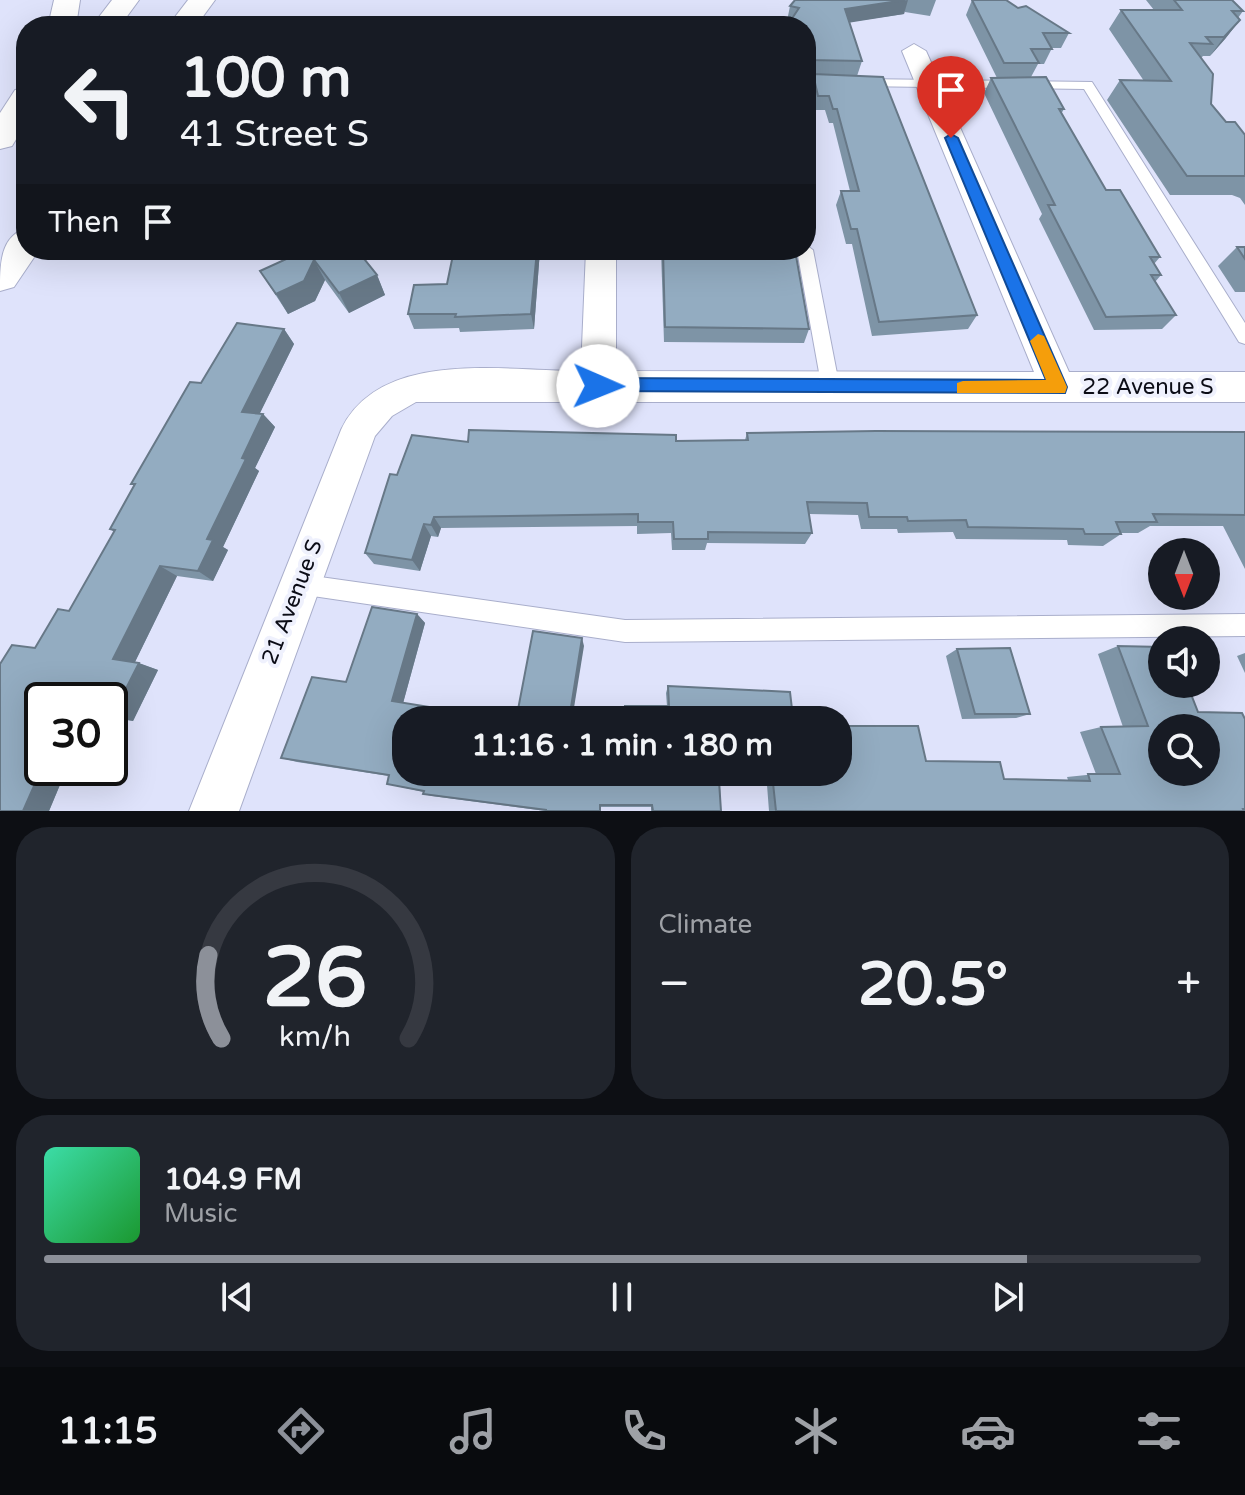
<!DOCTYPE html>
<html lang="en">
<head>
<meta charset="utf-8">
<style>
  :root { --surface:#171b24; --page:#20242c; --text:#f1f3f6; --muted:#9ea1a6; --line:#363941; --accent:#8c9099 }
  body { margin:0; font-family:"Varela Round",sans-serif; background:var(--page); color:var(--text); height:100vh; display:flex; flex-direction:column; font-size:30px; white-space:nowrap }
  * { box-sizing:border-box; margin:0 }
  p { font-size:26px; color:var(--muted) }
  .icon { flex:none; width:44px; height:44px; fill:none; stroke:currentColor; stroke-width:2; stroke-linecap:round; stroke-linejoin:round }
  .map { position:relative; height:811px; overflow:hidden }
  .details { display:flex; flex-direction:column; gap:16px; padding:16px; background:#0d0f14; flex:1 }
  .details>* { flex:none }
  .guide { position:absolute; left:16px; top:16px; width:800px; height:244px; border-radius:32px; box-shadow:0 8px 32px #0002; background:#171b24; color:var(--text); overflow:hidden }
  .needle { width:52px; rotate:180deg }
  .controls { position:absolute; left:1148px; top:538px; display:grid; gap:16px }
  .controls a { display:grid; place-items:center; width:72px; height:72px; border-radius:50%; background:var(--surface); box-shadow:0 8px 32px #0002; font-size:40px }
  .speed { position:absolute; left:24px; top:682px; display:flex; gap:16px; font-size:40px; font-weight:700; text-align:center }
  .speed>* { display:grid; place-content:center; width:104px; height:104px; border-radius:50%; background:var(--surface); box-shadow:0 8px 32px #0002; line-height:1 }
  .speed .limit { border:4px solid #111; border-radius:12px; background:#fff; color:#111 }
  .pin { position:absolute; display:grid; place-items:center; width:68px; height:68px; color:#fff; margin:-82px -34px; border-radius:50% 50% 50% 0; rotate:-45deg; box-shadow:0 0 8px #0007 }
  .pin .icon { rotate:45deg }
  .me { position:absolute; width:88px; margin:-44px; rotate:91deg; stroke-linejoin:round; filter:drop-shadow(0 0 6px #0008) }
  .turn { display:flex; align-items:center; gap:28px; height:168px; padding:0 32px; font-size:36px }
  .turn .icon { width:104px; height:104px; stroke-width:2.5 }
  .turn b { display:block; font-size:56px; line-height:68px }
  .then { display:flex; align-items:center; height:76px; padding:0 32px; background:#0003; gap:16px; font-size:30px }
  .big { font-size:60px; font-weight:700; line-height:1.1 }
  .details .widget { flex:1; display:flex; flex-direction:column; justify-content:center; gap:12px; min-width:0; padding:0 28px; border-radius:32px; background:var(--page) }
  .details .dial { align-items:center; gap:0 }
  .dial svg { height:208px; overflow:visible; fill:none; stroke:var(--line); stroke-width:7; stroke-linecap:round; text-anchor:middle }
  .dial text { fill:var(--text); stroke:none }
  .song { display:flex; align-items:center; gap:24px }
  .cover { width:96px; height:96px; border-radius:12px; background:linear-gradient(135deg,hsl(160 70% 55%),hsl(130 70% 35%)) }
  .played { height:8px; border-radius:4px; background:linear-gradient(90deg,var(--accent) 85%,var(--line) 85%) }
  .keys { display:flex; justify-content:space-around; direction:ltr }
  .heat { display:flex; justify-content:space-between; align-items:center; font-size:44px; direction:ltr }
  .details .tiles { flex:1; display:grid; gap:16px; grid-template-columns:1fr 1fr }
  .widget:last-child { grid-column:span 2 }
  .trip { position:absolute; left:392px; top:706px; width:460px; height:80px; border-radius:32px; background:var(--surface); box-shadow:0 8px 32px #0002; font-weight:700; line-height:80px; text-align:center }
  .dock { display:flex; height:128px; justify-content:space-around; align-items:center; background:#090b0e; color:var(--muted) }
  .dock .icon { width:56px; height:56px }
  .dock .selected { color:var(--accent) }
  .dock b { font-size:36px; color:var(--text) }
  .map>svg:first-child { display:block }
  .lines { fill:none; stroke-linecap:round; stroke-linejoin:round }
  .lane-casing { stroke:#a9aecb; stroke-width:2 }
  .street-casing { stroke:#a9aecb; stroke-width:2 }
  .highway-casing { stroke:#a9aecb; stroke-width:2 }
  .lane { fill:#fff; fill-rule:evenodd }
  .street { fill:#fff; fill-rule:evenodd }
  .highway { fill:#fff; fill-rule:evenodd }
  .wall { fill:#7e94a6 }
  .shaded-wall { fill:#677887 }
  .building { fill:#93acc1; stroke:#677887; stroke-width:2; fill-rule:evenodd }
  .route { fill:#1a73e8; stroke:#114b97; stroke-width:2 }
  .slow { fill:#f59e0b }
  .labels { text-anchor:middle; dominant-baseline:central; stroke-width:8; stroke-linejoin:round; paint-order:stroke }
  .street-label { font-size:22px; fill:#0b0c16; stroke:#eff1fd }
</style>
</head>
<body>
<div class="map">
<svg width="1245" height="811" viewBox="0 0 1245 811">
  <rect width="100%" height="100%" fill="#dfe3fb"/>
  <g class="lines">
    <!-- lane casing -->
    <g class="lane-casing">
      <g id="lane">
        <polygon points="861,79 1092,82 1245,323 1245,344 1239,342 1084,89 857,86 855,83"/>
        <polygon points="806,245 813,250 840,389 837,394 825,394 822,389 797,250 806,250"/>
        <polygon points="299,574 625,620 1245,614 1245,636 625,642 299,594 292,591 288,584 292,577"/>
      </g>
    </g>
    <!-- street casing -->
    <g class="street-casing">
      <path id="street" d="M914,44l12,7 143,321h176v30h-829l-24,14 -17,20 -136,375h-50l152,-381c39,-82 163,-59 240,-59l5,-121h30v121l418,1 -132,-321z"/>
    </g>
    <!-- highway casing -->
    <g class="highway-casing">
      <g id="highway">
        <polygon points="54,0 80,0 76,26 48,26"/>
        <polygon points="112,0 139,0 120,26 92,26"/>
        <polygon points="188,0 215,0 196,26 168,26"/>
        <polygon points="26,88 26,123 12,146 0,149 0,113 15,90"/>
        <path d="M26,228v22h13l-25,37 -14,4c0,-27 0,-54 26,-63z"/>
      </g>
    </g>
    <!-- lane -->
    <use href="#lane" class="lane"/>
    <!-- street -->
    <use href="#street" class="street"/>
    <!-- highway -->
    <use href="#highway" class="highway"/>
  </g>
  <!-- wall -->
  <g class="wall">
    <polygon points="795,0 936,0 930,16 905,12 905,9 904,14 849,22 862,61 857,76 977,315 968,329 872,336 852,244 846,244 836,205 841,191 850,191 833,123 829,123 825,110 814,110 809,89 812,75 806,75 806,26 787,21 790,6"/>
    <polygon points="972,0 1018,8 1069,33 1061,48 1052,48 1044,64 1038,64 1031,77 1064,109 1061,114 1106,190 1160,257 1154,264 1161,275 1155,282 1176,315 1162,329 1094,330 1039,219 1042,214 984,93 991,78 997,78 966,15"/>
    <polygon points="1146,0 1232,0 1243,11 1238,18 1240,20 1225,39 1210,56 1203,56 1201,58 1211,104 1226,122 1245,135 1245,205 1240,198 1232,195 1170,195 1107,100 1120,80 1144,81 1109,29 1121,10 1154,10"/>
    <polygon points="1237,247 1245,247 1245,292 1235,292 1218,266"/>
    <polygon points="305,250 377,275 385,295 349,313 325,280 315,301 288,314 260,271"/>
    <polygon points="540,250 534,329 460,332 459,328 414,329 408,314 447,284"/>
    <polygon points="661,250 795,250 809,329 804,343 664,342"/>
    <polygon points="237,323 284,329 294,344 260,413 263,414 275,427 255,468 259,471 223,547 228,550 213,581 177,576 135,662 158,670 133,721 110,718 110,700 42,700 42,768 67,768 49,811 0,811 0,664 12,645 35,648 58,609 69,611 114,532 110,529 134,485 131,484 190,382 201,383"/>
    <polygon points="1245,432 1245,569 1223,526 1150,526 1138,533 1121,533 1121,534 1103,546 1068,545 1067,540 956,539 953,532 898,533 897,529 861,529 858,515 809,514 812,533 805,544 707,543 705,550 672,550 671,533 637,534 637,526 441,528 438,537 431,536 420,571 374,564 365,553 397,475 468,442 745,440 747,433"/>
    <polygon points="417,614 425,623 403,703 406,772 926,761 1004,779 1068,780 1067,777 1096,774 1080,732 1101,727 1123,727 1098,654 1118,646 1198,712 1245,719 1245,811 769,811 767,785 720,784 721,811 651,811 651,807 602,807 546,811 432,796 423,794 424,792 387,784 389,776 297,762 281,758 346,682"/>
    <polygon points="957,649 1030,714 1016,718 962,719 946,656"/>
    <polygon points="1245,653 1245,673 1237,656"/>
    <polygon points="668,686 792,709 667,706 666,693"/>
  </g>
  <!-- shaded-wall -->
  <g class="shaded-wall">
    <polygon points="908,0 904,14 841,24 845,9"/>
    <polygon points="1240,20 1225,39 1210,56 1224,37"/>
    <polygon points="537,250 540,250 534,329 531,314"/>
    <polygon points="314,260 325,280 315,301 288,314 276,294"/>
    <polygon points="377,275 385,295 349,313 339,293"/>
    <polygon points="284,329 294,344 254,425 242,412"/>
    <polygon points="263,414 275,427 255,468 259,471 223,547 228,550 213,581 198,571 207,539 242,458"/>
    <polygon points="434,517 441,528 438,537 431,525"/>
    <polygon points="424,524 431,536 420,571 412,560"/>
    <polygon points="160,566 177,576 133,666 113,659"/>
    <polygon points="417,614 425,623 402,707 392,701"/>
    <polygon points="582,638 584,646 572,720 569,720"/>
    <polygon points="139,663 158,670 133,721 112,716"/>
    <polygon points="42,768 67,768 49,811 23,811"/>
  </g>
  <!-- building -->
  <g class="building">
    <polygon points="795,0 905,0 845,9 862,61 809,60 806,51 806,26 787,26 799,8 790,6"/>
    <polygon points="972,0 1006,0 1018,8 1026,6 1069,33 1043,33 1052,49 1031,49 1039,63 1004,63"/>
    <polygon points="1174,0 1232,0 1243,11 1232,11 1240,20 1224,37 1206,37 1212,44 1190,43 1213,74 1211,104 1226,122 1235,122 1245,135 1245,176 1187,176 1120,80 1171,81 1121,10 1182,10"/>
    <polygon points="608,23 706,24 706,26 608,26"/>
    <polygon points="813,74 883,77 977,315 879,322 857,229 851,229 841,191 859,191 837,109 833,109 829,96 818,96"/>
    <polygon points="1046,77 1064,109 1059,109 1106,190 1120,190 1160,257 1150,257 1161,275 1151,275 1176,315 1106,317 1048,205 1055,205 991,78"/>
    <polygon points="1237,247 1245,247 1245,259"/>
    <polygon points="306,250 357,250 377,275 339,293 314,260 304,281 276,294 260,271"/>
    <polygon points="454,250 537,250 531,314 455,317 456,314 408,314 414,285 447,284"/>
    <polygon points="663,250 795,250 809,329 665,327"/>
    <polygon points="237,323 284,329 242,412 263,414 242,458 246,459 207,539 213,540 198,571 160,566 113,659 139,663 112,716 110,716 110,700 42,700 42,768 23,811 0,811 0,664 12,645 35,648 58,609 69,611 115,530 110,529 135,484 131,484 190,382 201,383"/>
    <polygon points="469,430 676,435 676,441 748,440 747,433 876,431 1245,432 1245,515 1153,514 1157,522 1116,522 1121,534 1085,534 1083,529 968,527 966,520 908,521 907,517 869,517 867,503 807,502 812,533 708,532 708,539 674,539 673,522 638,522 638,514 434,517 431,525 424,524 412,560 365,553 390,474 397,475 412,435 468,442"/>
    <path d="M372,607l45,7 -25,87 118,19h-104v52h432v-46h80l8,35 74,1 4,17 86,2 -2,-7h32l-19,-47 47,-1 -30,-80 44,1v37h25l11,28 44,1 3,6v90h-2l1,2h-468l-3,-28 -54,-2 2,30h-68l-1,-6h-52v6h-54v-1l-123,-16 1,-3 -37,-7 2,-9 -108,-17 31,-81 34,5zM1162,728h44v44h-44z"/>
    <polygon points="533,631 582,638 569,720 516,720"/>
    <polygon points="1010,648 1030,714 975,714 957,649"/>
    <polygon points="668,686 790,692 792,709 820,709 821,720 625,720 625,706 669,706"/>
  </g>
  <!-- route -->
  <polygon class="route" points="951,134 958,138 1067,387 1065,393 591,391 591,381 598,378 1046,380 945,138"/>
  <!-- slow -->
  <polygon class="slow" points="1038,334 1044,336 1067,387 1065,393 957,393 957,383 963,381 1046,380 1030,341"/>
  <g class="labels">
    <!-- street labels -->
    <g class="street-label">
      <text x="1148" y="387">22 Avenue S</text>
      <text transform="translate(292 602) rotate(-69)">21 Avenue S</text>
    </g>
  </g>
</svg>
<div class="controls">
<a><svg class="needle" viewBox="-14 -14 28 28"><path d="M0-13l5 13h-10z" fill="#e53935"/><path d="M0 13l5-13h-10z" fill="#9ea1a6"/></svg></a>
<a><svg class="icon" aria-label="sound" viewBox="0 0 24 24"><path d="M4 9h4l5-4v14l-5-4H4zM17 9q2 3 0 6"/></svg></a>
<a><svg class="icon" aria-label="search" viewBox="0 0 24 24"><circle cx="10" cy="10" r="6"/><path d="M15 15l6 6"/></svg></a>
</div>
<div class="speed"><div class="limit">30</div></div>
<div class="pin" style="left:951px;top:138px;background:#d93025"><svg class="icon" aria-label="arrive" viewBox="0 0 24 24"><path d="M6 21V4h12l-3 4 3 4H6"/></svg></div>
<svg class="me" style="left:598px;top:386px" viewBox="-20 -20 40 40"><circle r="19" fill="#fff"/><path d="M0-13L10 11 0 6-10 11z" fill="#1a73e8"/></svg>
<div class="trip">11:16 · 1 min · 180 m</div>
<div class="guide">
<div class="turn"><svg class="icon" aria-label="left" viewBox="0 0 24 24"><path d="M17 20v-9H6M10 6l-5 5 5 5"/></svg><div><b>100 m</b>41 Street S</div></div>
<div class="then">Then<svg class="icon" aria-label="arrive" viewBox="0 0 24 24"><path d="M6 21V4h12l-3 4 3 4H6"/></svg></div>
</div>
</div>
<section class="details">
<div class="tiles">
<div class="widget dial"><svg viewBox="0 0 100 80">
<path d="M14 69A42 42 0 1 1 86 69"/>
<path d="M14 69A42 42 0 0 1 9 37" stroke="#8c9099"/>
<text x="50" y="56" font-size="32" font-weight="700">26</text>
<text x="50" y="72" font-size="11">km/h</text>
</svg></div>
<div class="widget"><p>Climate</p>
<div class="heat"><a>−</a><b class="big">20.5°</b><a>+</a></div>
</div>
<div class="widget">
<div class="song"><i class="cover"></i><div><b>104.9 FM</b><p>Music</p></div></div>
<div class="played"></div>
<div class="keys"><svg class="icon" aria-label="previous" viewBox="0 0 24 24"><path d="M18 5L8 12l10 7zM5 5v14"/></svg><svg class="icon" aria-label="pause" viewBox="0 0 24 24"><path d="M8 5v14M16 5v14"/></svg><svg class="icon" aria-label="next" viewBox="0 0 24 24"><path d="M6 5l10 7-10 7zM19 5v14"/></svg></div>
</div>
</div>
</section>
<nav class="dock">
<b>11:15</b>
<svg class="icon selected" aria-label="directions" viewBox="0 0 24 24"><path d="M12 3l9 9-9 9-9-9zM9 14v-3h6M13 9l2 2-2 2"/></svg>
<svg class="icon" aria-label="music" viewBox="0 0 24 24"><path d="M9 18V5l10-2v13"/><circle cx="6" cy="18" r="3"/><circle cx="16" cy="16" r="3"/></svg>
<svg class="icon" aria-label="phone" viewBox="0 0 24 24"><path d="M5 4h4l2 5-3 2q2 4 5 5l2-3 5 2v4C11 20 4 13 5 4z"/></svg>
<svg class="icon" aria-label="climate" viewBox="0 0 24 24"><path d="M12 3v18M4 7l16 10M4 17L20 7"/></svg>
<svg class="icon" aria-label="car" viewBox="0 0 24 24"><path d="M5 17H2v-5l4-1 3-4h7l3 4 3 1v5h-3M9 17h6M6 11h13"/><circle cx="7" cy="17" r="2"/><circle cx="17" cy="17" r="2"/></svg>
<svg class="icon" aria-label="filters" viewBox="0 0 24 24"><path d="M4 7h16M4 17h16"/><circle cx="9" cy="7" r="2"/><circle cx="15" cy="17" r="2"/></svg>
</nav>
</body>
</html>
